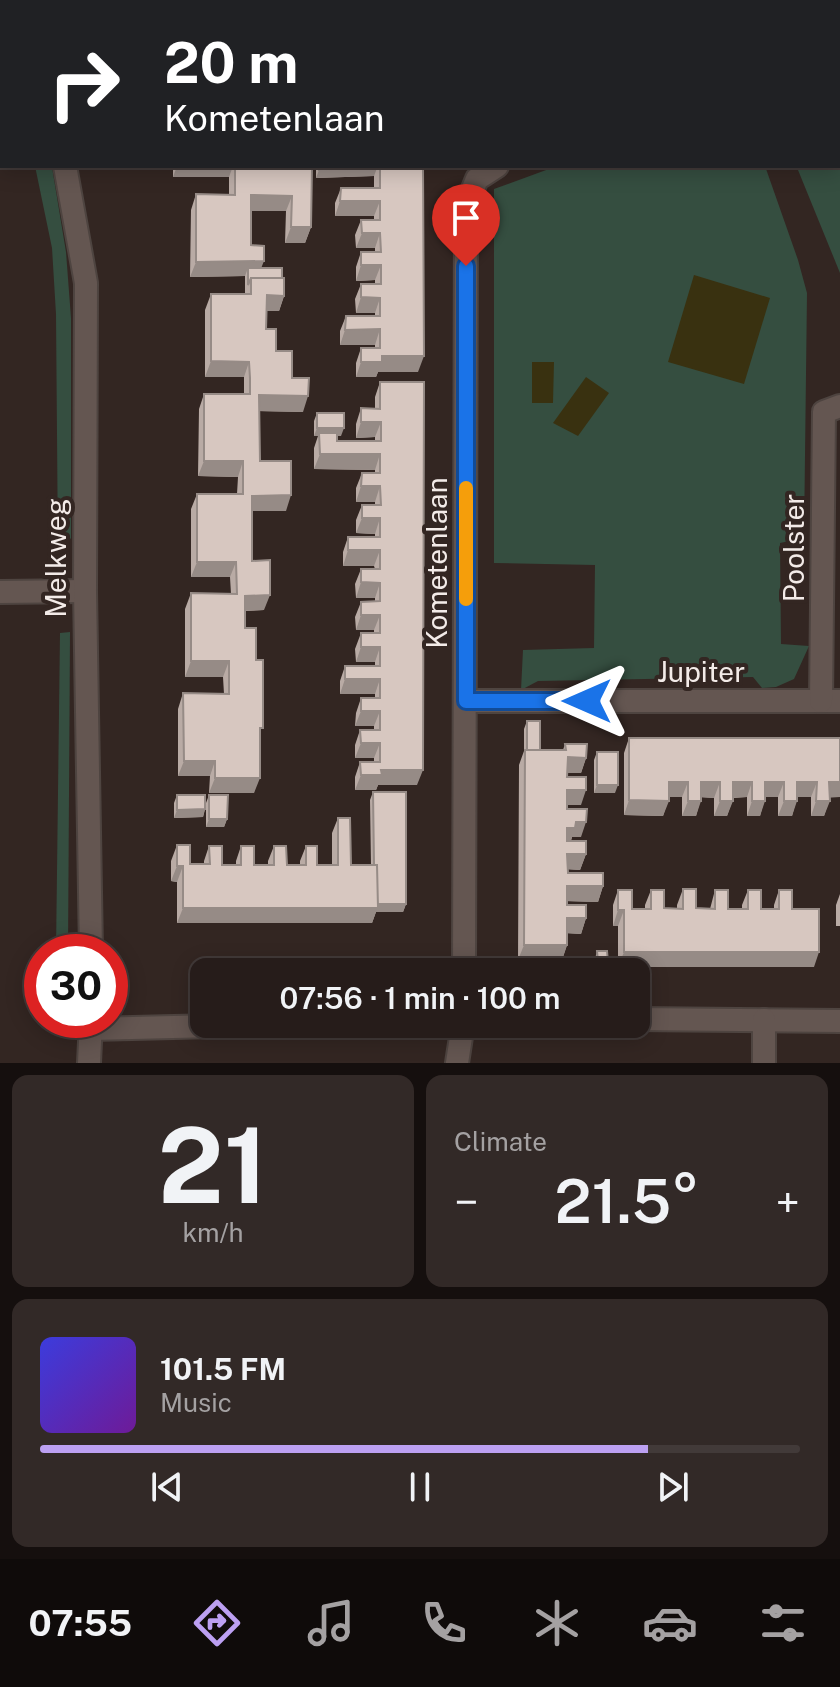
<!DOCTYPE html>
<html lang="en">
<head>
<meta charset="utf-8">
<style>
  :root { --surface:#261c1a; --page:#322927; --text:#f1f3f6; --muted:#a4a1a2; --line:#423a39; --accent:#bca0f2 }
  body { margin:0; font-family:"Public Sans",sans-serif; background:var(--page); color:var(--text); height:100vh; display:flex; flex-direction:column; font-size:30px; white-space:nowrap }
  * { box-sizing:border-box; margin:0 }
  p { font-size:26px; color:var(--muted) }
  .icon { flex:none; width:44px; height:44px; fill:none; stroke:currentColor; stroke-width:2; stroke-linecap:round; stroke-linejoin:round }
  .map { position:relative; height:1063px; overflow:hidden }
  .details { display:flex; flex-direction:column; gap:12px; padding:12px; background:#150f0e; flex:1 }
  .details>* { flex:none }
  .top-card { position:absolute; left:0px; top:0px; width:840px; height:168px; box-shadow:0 4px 20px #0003,0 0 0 2px var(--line); background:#202124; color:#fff; overflow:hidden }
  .speed { position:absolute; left:24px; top:934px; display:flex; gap:16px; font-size:40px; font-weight:700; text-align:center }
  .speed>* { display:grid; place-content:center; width:104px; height:104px; border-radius:50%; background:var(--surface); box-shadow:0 4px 20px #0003,0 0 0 2px var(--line); line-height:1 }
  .speed .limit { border:12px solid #d22; background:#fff; color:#111 }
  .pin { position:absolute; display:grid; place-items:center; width:68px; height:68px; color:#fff; margin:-82px -34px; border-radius:50% 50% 50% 0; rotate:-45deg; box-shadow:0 0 8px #0007 }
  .pin .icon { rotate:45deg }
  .me { position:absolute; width:88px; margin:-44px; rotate:270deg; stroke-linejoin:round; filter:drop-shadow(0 0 6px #0008) }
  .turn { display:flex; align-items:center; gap:28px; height:168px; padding:0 32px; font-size:36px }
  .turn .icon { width:104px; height:104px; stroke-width:2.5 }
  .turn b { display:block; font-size:56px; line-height:68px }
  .big { font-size:60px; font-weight:600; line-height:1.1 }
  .details .widget { flex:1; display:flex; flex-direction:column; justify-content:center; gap:12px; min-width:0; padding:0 28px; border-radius:16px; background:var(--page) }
  .details .dial { align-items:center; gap:0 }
  .dial b { font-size:104px; line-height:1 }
  .song { display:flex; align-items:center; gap:24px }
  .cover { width:96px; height:96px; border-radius:12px; background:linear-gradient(135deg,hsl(240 70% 55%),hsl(280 70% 35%)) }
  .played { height:8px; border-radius:4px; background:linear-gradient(90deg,var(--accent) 80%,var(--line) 80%) }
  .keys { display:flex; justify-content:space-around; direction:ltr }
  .heat { display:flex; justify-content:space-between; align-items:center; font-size:44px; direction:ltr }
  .details .tiles { flex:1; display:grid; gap:12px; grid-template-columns:1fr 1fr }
  .widget:last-child { grid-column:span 2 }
  .trip { position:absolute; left:190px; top:958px; width:460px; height:80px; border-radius:16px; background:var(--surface); box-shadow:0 4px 20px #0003,0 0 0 2px var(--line); font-weight:600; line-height:80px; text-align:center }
  .dock { display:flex; height:128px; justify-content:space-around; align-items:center; background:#0f0b0a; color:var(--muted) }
  .dock .icon { width:56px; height:56px }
  .dock .current { color:var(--accent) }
  .dock b { font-size:36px; color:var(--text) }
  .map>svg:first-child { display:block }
  .green { fill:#354e40 }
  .sand { fill:#393110 }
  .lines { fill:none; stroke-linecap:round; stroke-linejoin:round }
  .service-casing { stroke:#4e4440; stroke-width:26 }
  .minor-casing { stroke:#4e4440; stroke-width:26 }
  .tertiary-casing { stroke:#4e4440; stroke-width:26 }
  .service { stroke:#645651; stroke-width:22 }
  .minor { stroke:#645651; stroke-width:22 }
  .tertiary { stroke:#645651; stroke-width:22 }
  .wall { fill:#b9aba5 }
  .shaded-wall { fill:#968b86 }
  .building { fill:#d7c7c0; stroke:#968b86; stroke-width:2 }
  .route-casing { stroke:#114b97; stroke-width:20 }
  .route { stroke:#1a73e8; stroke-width:14 }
  .slow { stroke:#f59e0b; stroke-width:14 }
  .labels { text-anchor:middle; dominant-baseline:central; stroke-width:8; stroke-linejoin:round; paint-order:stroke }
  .street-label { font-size:28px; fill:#f3ebe8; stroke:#332622 }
</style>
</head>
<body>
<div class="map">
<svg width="840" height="1063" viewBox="0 0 840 1063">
  <rect width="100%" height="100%" fill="#332622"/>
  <!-- green -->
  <g class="green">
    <polygon points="840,151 840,273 798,170 807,166 838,166 838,152"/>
    <polygon points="35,166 52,167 66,252 71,318 71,538 58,554 56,314 52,248"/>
    <polygon points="557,166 765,166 798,260 807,293 804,538 780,543 781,644 809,646 794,679 776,687 762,688 753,677 538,681 521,690 523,650 594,648 595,565 494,563 494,189"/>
    <polygon points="70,632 68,952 56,952 60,633"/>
  </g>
  <!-- sand -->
  <g class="sand">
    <polygon points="694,275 770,298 744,384 668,362"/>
    <polygon points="532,362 554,362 553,403 532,403"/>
    <polygon points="586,377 609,393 578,436 553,423"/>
  </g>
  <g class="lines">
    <!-- service casing -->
    <g class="service-casing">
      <polyline id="service" points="361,0 362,2"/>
    </g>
    <!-- minor casing -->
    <g class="minor-casing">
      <g id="minor">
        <polyline points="719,0 720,2"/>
        <polyline points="838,39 840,38"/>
        <polyline points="0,592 85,591"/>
        <polyline points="466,701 840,701"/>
        <polyline points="821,701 824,412 840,406"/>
        <polyline points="464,972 466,206 477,179 497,166"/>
        <polyline points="636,1019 840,1021"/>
        <polyline points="91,1029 295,1024"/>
        <polyline points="457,1063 463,1024"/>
        <polyline points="764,1063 764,1020"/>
      </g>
    </g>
    <!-- tertiary casing -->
    <g class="tertiary-casing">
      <g id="tertiary">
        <polyline points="9,0 10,2"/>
        <polyline points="65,166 86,283 85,591 91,952"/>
        <polyline points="89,1063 91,1020"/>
      </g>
    </g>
    <!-- service -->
    <use href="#service" class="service"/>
    <!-- minor -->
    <use href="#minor" class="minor"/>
    <!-- tertiary -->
    <use href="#tertiary" class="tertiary"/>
  </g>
  <!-- wall -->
  <g class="wall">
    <polygon points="173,166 312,166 311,227 305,243 285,243 286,211 251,211 251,245 261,268 282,278 284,296 279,311 267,311 266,329 276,351 292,378 303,412 259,411 260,461 286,511 252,511 252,561 264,610 245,611 245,628 256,660 260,737 254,793 209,793 210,776 178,776 178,709 183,693 224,694 223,677 185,677 185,609 191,593 231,594 230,577 191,577 191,509 197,494 237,494 238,477 198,476 199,409 204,394 244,394 244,377 205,377 205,310 211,294 245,294 245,276 190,277 191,210 196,194 229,195 229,177 173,177"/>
    <polygon points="316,166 423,166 418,372 378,372 376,377 356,377 356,363 361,348 375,348 375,345 340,345 340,331 346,316 375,316 375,313 356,313 355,299 361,284 375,284 375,280 356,281 356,267 361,252 375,252 375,248 356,248 355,235 361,220 374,220 374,216 335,216 335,203 341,188 374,188 374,176 316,178"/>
    <polygon points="380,382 417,785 378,785 376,790 355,790 355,777 360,762 374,762 374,758 355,758 355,745 360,730 374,730 374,726 355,726 356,713 361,698 375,698 375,694 340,694 340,681 345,666 375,666 375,662 356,662 355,649 361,633 374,633 374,630 356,630 355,617 361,602 375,601 375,598 356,598 355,584 361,569 375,569 374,566 343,566 343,552 348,537 375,537 375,534 356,533 356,520 362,505 375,505 375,502 356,502 356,488 362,473 375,473 375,470 314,469 314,448 318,436 314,436 314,421 317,413 341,436 337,436 337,441 375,441 375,437 356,438 356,424 361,408 375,409 375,397"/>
    <polygon points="527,721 540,750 563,750 565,744 586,758 581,773 567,773 567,777 581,805 567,805 567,809 581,837 572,837 571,841 586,854 580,870 567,869 568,873 603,886 598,902 567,901 567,905 586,918 581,934 567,933 567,945 562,960 518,960 519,765 524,751 524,729"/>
    <polygon points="629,738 840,738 830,797 824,816 811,816 811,797 797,797 792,816 778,816 778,797 765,797 760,816 747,816 747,797 733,798 727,816 714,816 714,798 701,797 696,816 682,816 682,797 669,797 663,816 624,815 624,753"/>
    <polygon points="597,752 615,793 594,793 594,760"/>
    <polygon points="373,792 406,904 403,912 376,912 372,923 177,923 177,882 171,881 171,861 177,845 190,864 204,864 204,861 209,846 222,865 236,865 236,861 241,846 254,865 268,865 268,861 274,846 287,865 300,865 300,861 306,846 317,865 332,865 332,833 338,818 351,865 371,865 370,800"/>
    <polygon points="177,795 205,809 203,817 174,818 174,803"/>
    <polygon points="209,795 227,819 224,827 206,827 206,803"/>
    <polygon points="683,889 696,908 710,909 715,890 728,909 742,909 742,905 748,890 761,909 774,909 774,905 779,890 792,909 814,967 618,967 618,926 613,926 613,905 618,890 632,909 645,909 645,905 651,890 664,908 677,909 677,905"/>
    <polygon points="840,894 840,926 836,926 836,905"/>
    <polygon points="597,951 608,962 605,970 595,970 595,959"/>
  </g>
  <!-- shaded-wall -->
  <g class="shaded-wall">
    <polygon points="177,166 233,166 229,177 173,177"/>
    <polygon points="377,168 374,176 316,178 319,170"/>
    <polygon points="251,195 292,196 286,211 246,211"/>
    <polygon points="340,201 380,201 374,216 335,216"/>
    <polygon points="291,227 311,227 305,243 285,243"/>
    <polygon points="362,233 380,233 375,248 356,248"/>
    <polygon points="264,261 258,276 248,268 245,276 190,277 196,262"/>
    <polygon points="361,265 381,265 375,280 356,281"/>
    <polygon points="267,295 284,296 279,311 261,311"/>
    <polygon points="361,297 380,298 375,313 356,313"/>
    <polygon points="380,329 375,345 340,345 345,330"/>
    <polygon points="382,356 424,356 418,372 378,372 376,377 356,377 361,362"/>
    <polygon points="211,361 249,362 244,377 205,377"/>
    <polygon points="259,395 308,396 303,412 254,411"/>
    <polygon points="361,422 381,422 375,437 356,438"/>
    <polygon points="317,428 344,428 341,436 319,436 319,433 318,436 314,436"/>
    <polygon points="320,454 380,454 375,470 314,469"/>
    <polygon points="204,461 243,461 238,477 198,476"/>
    <polygon points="361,486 380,486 375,502 356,502"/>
    <polygon points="291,495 286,511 247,511 252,496"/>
    <polygon points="362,518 380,518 375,534 356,533"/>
    <polygon points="348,550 380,550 374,566 343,566"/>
    <polygon points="197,562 236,562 230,577 191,577"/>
    <polygon points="361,582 380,583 375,598 356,598"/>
    <polygon points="270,595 264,610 240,611 245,596"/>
    <polygon points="361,615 380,615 374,630 356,630"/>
    <polygon points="361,647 380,647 375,662 356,662"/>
    <polygon points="191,661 229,661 223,677 185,677"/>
    <polygon points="345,679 380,679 375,694 340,694"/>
    <polygon points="361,711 380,711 374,726 355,726"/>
    <polygon points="361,743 380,743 374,758 355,758"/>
    <polygon points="568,757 586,758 581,773 562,773"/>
    <polygon points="184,761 215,761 210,776 178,776"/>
    <polygon points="381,770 423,770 417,785 378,785 376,790 355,790 361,775"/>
    <polygon points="215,778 260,778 254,793 209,793"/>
    <polygon points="669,782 688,782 682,797 663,797"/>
    <polygon points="701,782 720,782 714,798 696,797"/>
    <polygon points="733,782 752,782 747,797 727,798"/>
    <polygon points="765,782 784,782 778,797 760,797"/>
    <polygon points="797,782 817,782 811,797 792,797"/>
    <polygon points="829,782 840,782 840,797 824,798"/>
    <polygon points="597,785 618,785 615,793 594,793"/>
    <polygon points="567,790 586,790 581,805 562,805"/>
    <polygon points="629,800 669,801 663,816 624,815"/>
    <polygon points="688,801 701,801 696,816 682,816"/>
    <polygon points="720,801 733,801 727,816 714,816"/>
    <polygon points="752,801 765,801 760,816 747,816"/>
    <polygon points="784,801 797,801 792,816 778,816"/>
    <polygon points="816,801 830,801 824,816 811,816"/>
    <polygon points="205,809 203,817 174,818 177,810"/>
    <polygon points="209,819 227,819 224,827 206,827"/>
    <polygon points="576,822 586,822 581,837 572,837 570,843 562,843 567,828"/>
    <polygon points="567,854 586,854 580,870 562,869"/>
    <polygon points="177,866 183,866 177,882 171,881"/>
    <polygon points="567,886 603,886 598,902 562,901"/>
    <polygon points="375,904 406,904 403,912 376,912 372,923 177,923 183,908"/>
    <polygon points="618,910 624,910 618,926 613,926"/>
    <polygon points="567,918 586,918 581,934 562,933"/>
    <polygon points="524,945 567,945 562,960 518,960"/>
    <polygon points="624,952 819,952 814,967 618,967"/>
    <polygon points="598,962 608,962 605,970 595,970"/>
  </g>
  <!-- building -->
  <g class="building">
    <rect x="163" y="0" width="68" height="2"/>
    <rect x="243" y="0" width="25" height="2"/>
    <polygon points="307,0 341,0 341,2 308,2"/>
    <polygon points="579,0 592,0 593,2 579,2"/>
    <polygon points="612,0 655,0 655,2 613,2"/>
    <polygon points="654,0 683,0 684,2 655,2"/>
    <polygon points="235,166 312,166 311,227 291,227 292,196 251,195 251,245 264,246 264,261 196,262 196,194 235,195"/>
    <polygon points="319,166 378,166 377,168 319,170"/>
    <polygon points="380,166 423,166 424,356 382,356 382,362 361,362 361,348 380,348 380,329 345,330 346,316 380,316 380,298 361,297 361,284 381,284 381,265 361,265 361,252 381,252 380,233 362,233 361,220 380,220 380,201 340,201 341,188 380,188"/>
    <polygon points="248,268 282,268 282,278 251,278 248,285"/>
    <polygon points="251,278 284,278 284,296 267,295 266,329 276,329 276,351 292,351 292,378 309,378 308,396 259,395 260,461 291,461 291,495 252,496 252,561 270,560 270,595 245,596 245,628 256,628 256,660 263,660 263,728 260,728 260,778 215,778 215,761 184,761 183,693 229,694 229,661 191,661 191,593 237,594 236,562 197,562 197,494 243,494 243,461 204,461 204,394 250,394 250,378 249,362 211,361 211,294 251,294"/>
    <polygon points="380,382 424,382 423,770 381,770 382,775 361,775 360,762 380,762 380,743 361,743 360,730 380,730 380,711 361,711 361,698 380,698 380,679 345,679 345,666 380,666 380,647 361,647 361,633 380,633 380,615 361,615 361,602 380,601 380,583 361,582 361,569 380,569 380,550 348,550 348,537 380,537 380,518 362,518 362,505 381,505 380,486 361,486 362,473 380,473 380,454 320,454 319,433 337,433 337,441 381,441 381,422 361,422 361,408 380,409"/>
    <rect x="317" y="413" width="27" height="15"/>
    <rect x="527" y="721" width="13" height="29"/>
    <polygon points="629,738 840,738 840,782 829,782 830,801 816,801 817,782 797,782 797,801 784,801 784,782 765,782 765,801 752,801 752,782 733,782 733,801 720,801 720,782 701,782 701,801 688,801 688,782 669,782 669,801 629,800"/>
    <polygon points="565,744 587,744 586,758 568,757 567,777 586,777 586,790 567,790 567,809 587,809 586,822 576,822 575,828 567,828 567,841 586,841 586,854 567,854 568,873 603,873 603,886 567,886 567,905 586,905 586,918 567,918 567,945 524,945 525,750 566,750"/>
    <rect x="597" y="752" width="21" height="33"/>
    <polygon points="373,792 406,792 406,904 377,904 377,865 374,865"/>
    <polygon points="177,795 205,795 205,809 177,810"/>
    <polygon points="209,795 228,795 227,819 209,819"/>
    <polygon points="338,818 350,818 351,865 377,865 378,908 183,908 183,866 177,866 177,845 190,845 190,864 210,864 209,846 222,846 222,865 241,865 241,846 254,846 254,865 274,865 274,846 286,846 287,865 306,865 306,846 317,846 317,865 338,865"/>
    <polygon points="683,889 696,889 696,908 715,909 715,890 728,890 728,909 748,909 748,890 761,890 761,909 779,909 779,890 792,890 792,909 819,909 819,952 624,952 624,910 618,910 618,890 632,890 632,909 651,909 651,890 664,890 664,908 683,909"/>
    <polygon points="597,951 607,951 608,962 598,962"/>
  </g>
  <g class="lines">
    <!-- route casing -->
    <g class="route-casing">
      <polyline id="route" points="466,266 466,701 587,701"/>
    </g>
    <!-- route -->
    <use href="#route" class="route"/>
    <!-- slow -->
    <polyline class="slow" points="466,599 466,488"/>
  </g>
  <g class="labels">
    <!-- street labels -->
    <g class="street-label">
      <text transform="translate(793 548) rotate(-90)">Poolster</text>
      <text transform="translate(55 558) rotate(-90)">Melkweg</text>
      <text transform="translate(436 563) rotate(-90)">Kometenlaan</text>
      <text x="701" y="671">Jupiter</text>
    </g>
  </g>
</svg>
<div class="speed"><div class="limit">30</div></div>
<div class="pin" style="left:466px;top:266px;background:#d93025"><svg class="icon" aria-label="arrive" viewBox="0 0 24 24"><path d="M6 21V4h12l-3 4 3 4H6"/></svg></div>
<svg class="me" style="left:587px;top:701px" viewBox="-20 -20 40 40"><path d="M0-17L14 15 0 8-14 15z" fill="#1a73e8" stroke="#fff" stroke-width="4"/></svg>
<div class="trip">07:56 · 1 min · 100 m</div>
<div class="top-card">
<div class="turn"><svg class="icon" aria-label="right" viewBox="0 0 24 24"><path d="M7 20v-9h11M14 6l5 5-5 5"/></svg><div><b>20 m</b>Kometenlaan</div></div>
</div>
</div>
<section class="details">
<div class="tiles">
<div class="widget dial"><b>21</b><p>km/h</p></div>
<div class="widget"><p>Climate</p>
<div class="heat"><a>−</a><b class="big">21.5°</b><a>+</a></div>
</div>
<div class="widget">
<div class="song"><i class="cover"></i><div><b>101.5 FM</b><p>Music</p></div></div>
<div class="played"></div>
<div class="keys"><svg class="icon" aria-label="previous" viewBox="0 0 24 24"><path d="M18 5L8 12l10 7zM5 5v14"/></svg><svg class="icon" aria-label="pause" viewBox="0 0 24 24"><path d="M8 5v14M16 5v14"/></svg><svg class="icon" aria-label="next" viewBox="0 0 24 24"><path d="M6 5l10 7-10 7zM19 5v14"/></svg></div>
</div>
</div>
</section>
<nav class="dock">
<b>07:55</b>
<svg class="icon current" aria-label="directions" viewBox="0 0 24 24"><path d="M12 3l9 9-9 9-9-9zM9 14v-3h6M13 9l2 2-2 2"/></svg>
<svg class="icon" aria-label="music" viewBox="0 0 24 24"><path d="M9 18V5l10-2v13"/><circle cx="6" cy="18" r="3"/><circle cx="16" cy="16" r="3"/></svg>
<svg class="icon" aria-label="phone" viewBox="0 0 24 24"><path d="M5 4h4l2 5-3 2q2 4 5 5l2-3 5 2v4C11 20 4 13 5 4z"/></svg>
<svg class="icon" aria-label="climate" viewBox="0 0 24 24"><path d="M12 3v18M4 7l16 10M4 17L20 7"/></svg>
<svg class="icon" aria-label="car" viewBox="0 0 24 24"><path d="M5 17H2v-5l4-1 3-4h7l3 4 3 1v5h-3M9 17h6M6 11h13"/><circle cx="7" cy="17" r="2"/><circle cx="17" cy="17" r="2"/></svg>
<svg class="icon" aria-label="filters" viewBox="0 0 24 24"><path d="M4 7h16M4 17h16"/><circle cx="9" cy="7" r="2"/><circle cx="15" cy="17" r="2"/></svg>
</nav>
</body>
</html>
